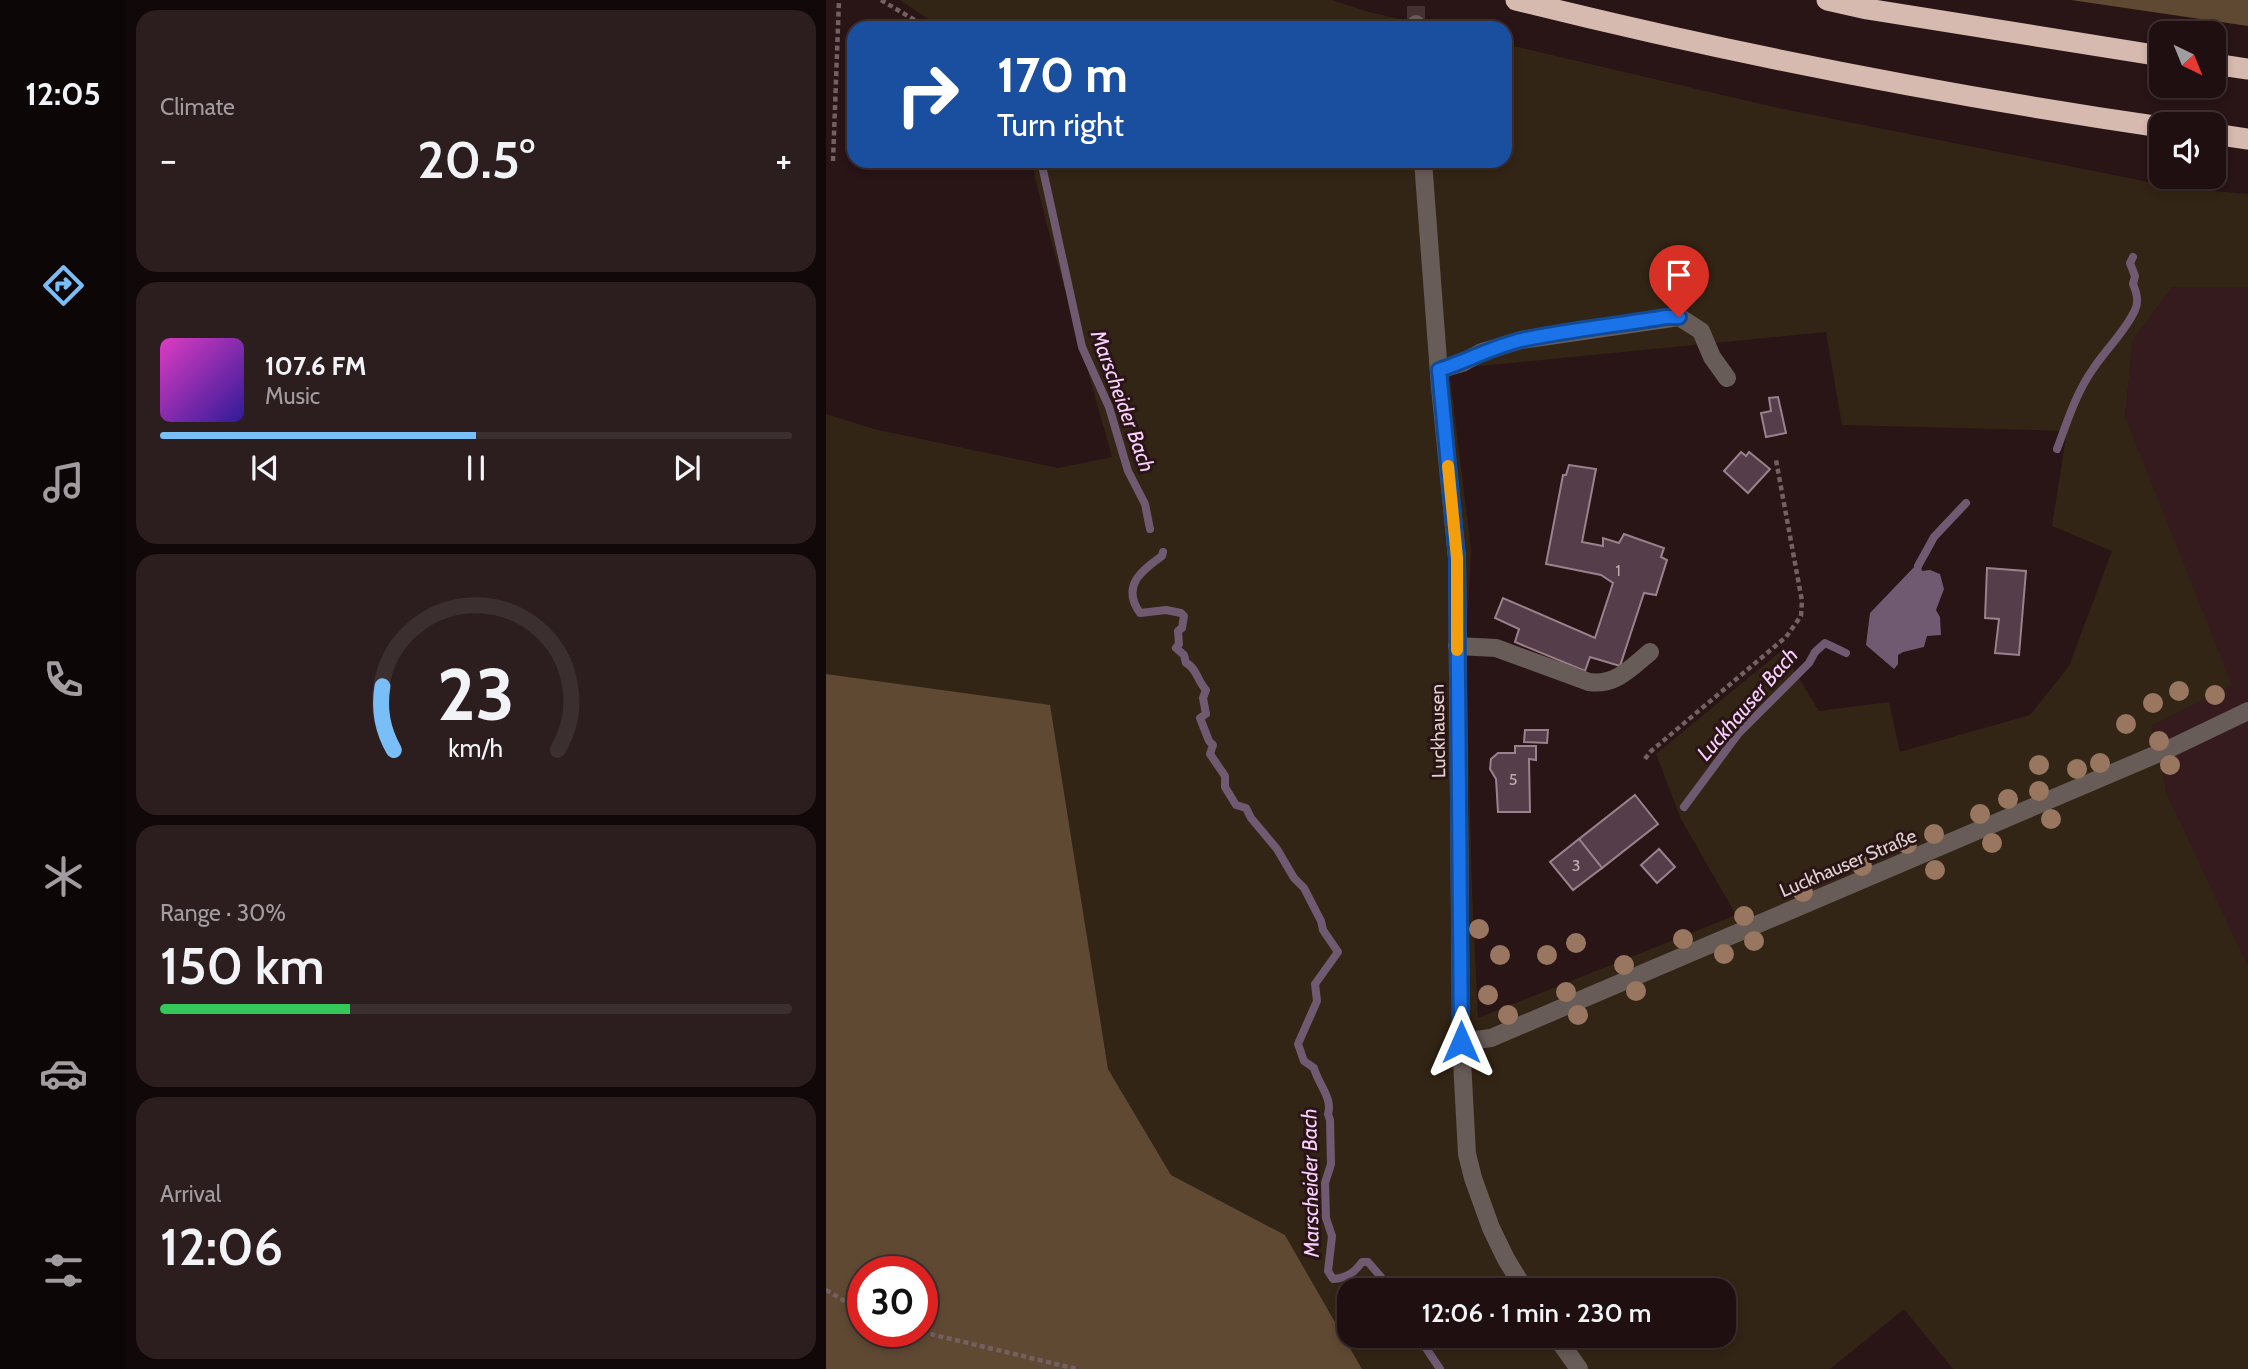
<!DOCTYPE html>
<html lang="en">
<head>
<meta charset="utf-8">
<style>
  :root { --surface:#1f0f10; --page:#2c1d1e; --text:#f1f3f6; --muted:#a19c9f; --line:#3c2f30; --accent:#7abef8 }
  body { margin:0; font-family:Cabin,sans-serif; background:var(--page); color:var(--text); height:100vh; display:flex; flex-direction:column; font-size:26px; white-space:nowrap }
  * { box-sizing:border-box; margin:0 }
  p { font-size:23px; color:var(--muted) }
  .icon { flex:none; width:38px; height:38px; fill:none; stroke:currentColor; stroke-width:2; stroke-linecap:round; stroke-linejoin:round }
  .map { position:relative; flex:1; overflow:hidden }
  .sheet { display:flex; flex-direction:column; gap:10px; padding:10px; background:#110809; width:700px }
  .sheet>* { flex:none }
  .hud { position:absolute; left:21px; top:21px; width:665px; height:147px; border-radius:21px; box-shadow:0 4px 10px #0003,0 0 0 2px var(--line); background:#1a4fa0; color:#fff; overflow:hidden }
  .needle { width:46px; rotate:137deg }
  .buttons { position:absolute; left:1323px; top:21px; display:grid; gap:14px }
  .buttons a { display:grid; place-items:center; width:77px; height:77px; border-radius:14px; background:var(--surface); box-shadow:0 4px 10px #0003,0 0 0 2px var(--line); font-size:35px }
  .speed { position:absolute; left:21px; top:1256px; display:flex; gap:14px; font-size:35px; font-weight:700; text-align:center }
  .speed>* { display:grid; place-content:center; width:91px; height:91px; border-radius:50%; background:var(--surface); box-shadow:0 4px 10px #0003,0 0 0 2px var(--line); line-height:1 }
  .speed .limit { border:10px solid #d22; background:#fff; color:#111 }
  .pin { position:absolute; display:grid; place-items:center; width:60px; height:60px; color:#fff; margin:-72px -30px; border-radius:50% 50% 50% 0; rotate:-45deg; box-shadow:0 0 7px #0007 }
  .pin .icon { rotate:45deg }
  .me { position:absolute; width:77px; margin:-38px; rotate:0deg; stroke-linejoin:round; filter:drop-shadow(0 0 5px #0008) }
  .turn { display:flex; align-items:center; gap:24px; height:147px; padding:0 35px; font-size:32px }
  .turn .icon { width:91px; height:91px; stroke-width:2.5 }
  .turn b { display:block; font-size:49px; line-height:60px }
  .big { font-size:52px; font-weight:600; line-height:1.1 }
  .sheet .tile { flex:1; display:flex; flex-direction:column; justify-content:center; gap:10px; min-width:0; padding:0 24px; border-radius:21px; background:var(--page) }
  .sheet .dial { align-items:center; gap:0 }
  .dial svg { height:182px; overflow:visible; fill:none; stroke:var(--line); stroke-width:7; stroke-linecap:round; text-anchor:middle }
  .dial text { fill:var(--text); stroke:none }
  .song { display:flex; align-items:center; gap:21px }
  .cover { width:84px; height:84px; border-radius:10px; background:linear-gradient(135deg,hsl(310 70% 55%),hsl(250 70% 35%)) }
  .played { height:7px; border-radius:4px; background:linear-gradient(90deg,var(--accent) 50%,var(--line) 50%) }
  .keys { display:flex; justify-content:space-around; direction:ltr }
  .heat { display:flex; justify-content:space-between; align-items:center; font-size:38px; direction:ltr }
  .charge { height:10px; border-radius:5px; background:linear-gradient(90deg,#34c759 30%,var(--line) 0) }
  .trip { position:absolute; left:511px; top:1278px; width:399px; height:70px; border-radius:21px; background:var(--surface); box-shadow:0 4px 10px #0003,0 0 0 2px var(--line); font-weight:600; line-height:70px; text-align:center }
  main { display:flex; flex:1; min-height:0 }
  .dock { display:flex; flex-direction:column; width:126px; justify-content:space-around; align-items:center; background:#0c0606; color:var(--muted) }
  .dock .icon { width:49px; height:49px }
  .dock .selected { color:var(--accent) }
  .dock b { font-size:32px; color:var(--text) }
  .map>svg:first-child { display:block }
  .built { fill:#361b1e }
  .green { fill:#332515; fill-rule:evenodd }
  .forest { fill:#5f4933; fill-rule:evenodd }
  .water { fill:#6f5a72 }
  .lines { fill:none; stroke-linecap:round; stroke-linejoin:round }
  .stream { stroke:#6f5a72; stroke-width:8 }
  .building { fill:#553e49; stroke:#9b818d; stroke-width:2 }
  .minor-tunnel { stroke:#453032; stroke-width:18; stroke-dasharray:18 9; stroke-linecap:butt }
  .path { stroke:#736061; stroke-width:4.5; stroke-dasharray:5 3.5; stroke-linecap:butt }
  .minor { stroke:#685c58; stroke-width:18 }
  .highway { stroke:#d6b9af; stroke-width:21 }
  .tree { fill:#987660 }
  .route-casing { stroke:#114b97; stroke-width:18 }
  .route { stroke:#1a73e8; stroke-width:12 }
  .slow { stroke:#f59e0b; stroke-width:12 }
  .labels { text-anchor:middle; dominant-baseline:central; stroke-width:6; stroke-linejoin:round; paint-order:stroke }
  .number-label { font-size:16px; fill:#beacaf }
  .street-label { font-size:19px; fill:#e1d1d1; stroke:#291416 }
  .water-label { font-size:21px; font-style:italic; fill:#fad1fe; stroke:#291416 }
</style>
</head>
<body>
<main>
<nav class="dock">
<b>12:05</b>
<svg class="icon selected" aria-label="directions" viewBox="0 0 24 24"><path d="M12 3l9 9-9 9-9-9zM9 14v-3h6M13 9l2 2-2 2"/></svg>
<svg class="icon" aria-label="music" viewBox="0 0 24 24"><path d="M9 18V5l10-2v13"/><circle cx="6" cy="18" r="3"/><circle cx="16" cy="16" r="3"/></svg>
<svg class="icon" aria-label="phone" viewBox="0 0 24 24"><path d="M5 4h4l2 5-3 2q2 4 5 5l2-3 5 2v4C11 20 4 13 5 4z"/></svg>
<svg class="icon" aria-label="climate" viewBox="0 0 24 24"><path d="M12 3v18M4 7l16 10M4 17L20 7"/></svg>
<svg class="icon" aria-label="car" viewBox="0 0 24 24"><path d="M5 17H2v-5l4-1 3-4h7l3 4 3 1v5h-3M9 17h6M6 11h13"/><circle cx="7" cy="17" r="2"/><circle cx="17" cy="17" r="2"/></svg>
<svg class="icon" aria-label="filters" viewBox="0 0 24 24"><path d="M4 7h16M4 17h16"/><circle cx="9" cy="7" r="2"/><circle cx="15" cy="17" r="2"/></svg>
</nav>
<section class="sheet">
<div class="tile"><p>Climate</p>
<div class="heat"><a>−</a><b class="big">20.5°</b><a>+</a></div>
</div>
<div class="tile">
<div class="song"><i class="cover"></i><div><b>107.6 FM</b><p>Music</p></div></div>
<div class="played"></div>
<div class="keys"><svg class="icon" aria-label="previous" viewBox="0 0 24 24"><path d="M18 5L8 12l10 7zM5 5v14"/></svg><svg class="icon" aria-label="pause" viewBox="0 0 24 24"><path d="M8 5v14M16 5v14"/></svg><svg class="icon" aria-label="next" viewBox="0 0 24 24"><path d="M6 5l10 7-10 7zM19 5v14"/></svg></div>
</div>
<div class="tile dial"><svg viewBox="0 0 100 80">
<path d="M14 69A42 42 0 1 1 86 69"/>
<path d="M14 69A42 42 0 0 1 9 41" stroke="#7abef8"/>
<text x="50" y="56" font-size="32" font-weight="700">23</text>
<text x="50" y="72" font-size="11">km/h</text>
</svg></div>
<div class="tile"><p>Range · 30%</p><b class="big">150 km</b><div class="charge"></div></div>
<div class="tile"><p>Arrival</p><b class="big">12:06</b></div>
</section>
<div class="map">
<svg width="1422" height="1369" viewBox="0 0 1422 1369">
  <rect width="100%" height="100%" fill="#291416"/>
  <!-- built -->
  <polygon class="built" points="1346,287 1422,287 1422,966 1341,794 1326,726 1405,685 1299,416 1307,340"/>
  <!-- green -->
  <g class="green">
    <polygon points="74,0 506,0 539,11 612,28 115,28"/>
    <path d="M679,44l273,64 401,80 69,6v93h-76l-39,53 -8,76 107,269 -80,41 15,68 81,172v403h-295l-49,-60 -74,60h-468l-77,-134 -114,-60 -63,-106 -61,-364 -221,-31v-260l48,15 184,39 54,-11 -64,-228 -17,-68h474zM1000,332l16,93 225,6 -15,95 60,25 -43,115 -39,49 -130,37 -11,-50 -70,9 -37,-61 -126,104 25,65 55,96 -258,103 -6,-128 -6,-243 5,-98 -22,-180zM523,1290h375v45h-375z"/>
  </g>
  <!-- forest -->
  <g class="forest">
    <polygon points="1245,0 1422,0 1422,26"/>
    <path d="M0,674l224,31 58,364 63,106 114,60 77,134h-536zM37,1272h59v60h-59z"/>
  </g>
  <!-- water -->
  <polygon class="water" points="1090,565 1095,567 1096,571 1104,570 1114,574 1118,589 1110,610 1114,617 1115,635 1101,636 1098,647 1077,652 1072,655 1072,664 1068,669 1040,645 1044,613"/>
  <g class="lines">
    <!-- stream -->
    <g class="stream">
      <polyline points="215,161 256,347 283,407 302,471 319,504 324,529"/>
      <path d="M1231,449c10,-27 19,-56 36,-80 13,-20 32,-37 42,-59 4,-8 2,-17 -2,-26l2,-8 -5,-13 3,-6"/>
      <path d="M337,552l-1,4c-21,15 -41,30 -22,57l26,-3 15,3 3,3 -2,12 -4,3 1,13 -3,4 8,7 2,8c10,4 12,19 20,27l-3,8 3,16 -6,4 9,23 4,4 -3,9 15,22v11l11,18 10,3 5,10 26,31 17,29 10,10 17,33 2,9 15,22 -23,32 2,17 -19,43 6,17 10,7c4,16 19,30 14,46l2,6 1,44 -6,19 1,35 6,18 -4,35 5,8c14,-1 21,-6 29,-17h6l13,15 2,8 5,5"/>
      <polyline points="1092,566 1108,537 1140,503"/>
      <polyline points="858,807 912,734 983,663 989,652 999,643 1020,653"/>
      <polyline points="588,1335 596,1342 614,1369"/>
    </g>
  </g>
  <!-- building -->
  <g class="building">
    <polygon points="952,397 960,433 940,437 935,413 945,411 943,398"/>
    <polygon points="915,452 920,456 923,452 944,469 922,493 898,471"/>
    <polygon points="743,465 770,469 756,542 777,546 777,538 793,543 798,534 838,548 835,557 841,560 830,595 818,593 794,666 764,657 759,671 689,642 693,629 669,618 677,598 769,638 787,583 775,575 720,564 737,475 740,475"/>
    <polygon points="1161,568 1200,571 1193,655 1169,653 1173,619 1159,618"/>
    <polygon points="699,730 722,730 721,743 698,742"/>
    <polygon points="689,746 710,746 710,760 703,759 704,812 672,812 670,779 664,769 665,759 672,753 689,753"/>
    <polygon points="809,795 832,824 776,868 753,839"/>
    <polygon points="753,839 776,868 747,890 724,862"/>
    <polygon points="833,849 849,867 831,883 815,865"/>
  </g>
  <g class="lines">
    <!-- minor-tunnel -->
    <polyline class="minor-tunnel" points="590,24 590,0"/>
    <!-- path -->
    <g class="path">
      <polyline points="55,0 102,28"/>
      <polyline points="7,161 13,0"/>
      <polyline points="819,759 824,752 960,637 975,616 976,601 950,460"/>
      <polyline points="0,1290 37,1312"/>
      <polyline points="96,1332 251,1369"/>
    </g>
    <!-- minor -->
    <g class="minor">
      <polyline points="590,24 590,28"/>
      <polyline points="597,161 614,387 631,558 635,1042 641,1154 647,1178 665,1228 680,1259 699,1290"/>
      <polyline points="613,370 636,363 656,352 695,340 853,317 875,331 886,357 901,378"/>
      <path d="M631,646l39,2 93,34c26,4 42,-14 61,-30"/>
      <polyline points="635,1042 665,1038 1345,748 1422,711"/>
      <polyline points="729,1335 753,1369"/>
    </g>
    <!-- highway -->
    <g class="highway">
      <path d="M690,0c212,53 428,95 645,127"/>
      <polyline points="1001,0 1041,9 1335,56"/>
      <polyline points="1388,64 1422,69"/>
      <polyline points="1388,134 1422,139"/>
    </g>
  </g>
  <!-- trees -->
  <g class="tree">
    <circle cx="1353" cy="691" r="10"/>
    <circle cx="1389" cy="695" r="10"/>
    <circle cx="1327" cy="703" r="10"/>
    <circle cx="1300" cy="724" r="10"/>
    <circle cx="1333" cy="741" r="10"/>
    <circle cx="1274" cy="763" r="10"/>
    <circle cx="1213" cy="765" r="10"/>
    <circle cx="1344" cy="765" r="10"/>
    <circle cx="1251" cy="769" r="10"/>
    <circle cx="1213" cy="791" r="10"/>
    <circle cx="1182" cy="799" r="10"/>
    <circle cx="1154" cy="814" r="10"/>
    <circle cx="1225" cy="819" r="10"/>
    <circle cx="1108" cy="834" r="10"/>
    <circle cx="1166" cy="843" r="10"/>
    <circle cx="1081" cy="844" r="10"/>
    <circle cx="1036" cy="866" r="10"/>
    <circle cx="1109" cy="870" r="10"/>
    <circle cx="977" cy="892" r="10"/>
    <circle cx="918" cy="916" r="10"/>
    <circle cx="653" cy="929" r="10"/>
    <circle cx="857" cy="939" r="10"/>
    <circle cx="928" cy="941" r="10"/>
    <circle cx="750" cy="943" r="10"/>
    <circle cx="898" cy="954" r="10"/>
    <circle cx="674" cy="955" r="10"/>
    <circle cx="721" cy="955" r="10"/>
    <circle cx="798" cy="965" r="10"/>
    <circle cx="810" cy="991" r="10"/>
    <circle cx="740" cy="992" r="10"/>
    <circle cx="662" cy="995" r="10"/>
    <circle cx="682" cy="1015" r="10"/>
    <circle cx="752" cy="1015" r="10"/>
  </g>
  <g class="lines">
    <!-- route casing -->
    <g class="route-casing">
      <path id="route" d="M635,1042l-4,-484 -18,-188c28,-9 53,-23 82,-30 47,-10 97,-15 145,-23h13"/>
    </g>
    <!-- route -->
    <use href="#route" class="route"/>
    <!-- slow -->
    <polyline class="slow" points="622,466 631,558 631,650"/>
  </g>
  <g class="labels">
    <!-- number labels -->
    <g class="number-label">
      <text x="792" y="570">1</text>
      <text x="687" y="779">5</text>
      <text x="750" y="865">3</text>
    </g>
    <!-- street labels -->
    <g class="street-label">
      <text transform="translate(612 731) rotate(-91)">Luckhausen</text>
      <text transform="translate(1022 863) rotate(-23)">Luckhauser Straße</text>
    </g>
    <!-- water labels -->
    <g class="water-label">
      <text transform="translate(297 401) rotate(70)">Marscheider Bach</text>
      <text transform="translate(921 704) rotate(-49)">Luckhauser Bach</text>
      <text transform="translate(484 1183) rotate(-91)">Marscheider Bach</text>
    </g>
  </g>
</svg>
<div class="buttons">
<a><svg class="needle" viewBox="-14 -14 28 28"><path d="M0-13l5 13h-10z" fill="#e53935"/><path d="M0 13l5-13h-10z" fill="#a19c9f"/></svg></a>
<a><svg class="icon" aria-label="sound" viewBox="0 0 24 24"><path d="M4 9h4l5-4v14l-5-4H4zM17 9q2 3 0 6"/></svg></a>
</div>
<div class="speed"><div class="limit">30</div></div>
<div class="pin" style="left:853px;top:317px;background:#d93025"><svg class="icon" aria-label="arrive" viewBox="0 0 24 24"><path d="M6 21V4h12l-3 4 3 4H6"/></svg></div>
<svg class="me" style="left:635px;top:1042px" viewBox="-20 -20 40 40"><path d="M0-17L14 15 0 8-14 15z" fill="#1a73e8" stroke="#fff" stroke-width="4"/></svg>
<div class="trip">12:06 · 1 min · 230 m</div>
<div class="hud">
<div class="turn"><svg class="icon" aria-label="right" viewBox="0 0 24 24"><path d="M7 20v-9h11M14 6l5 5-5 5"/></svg><div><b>170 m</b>Turn right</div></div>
</div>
</div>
</main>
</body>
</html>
